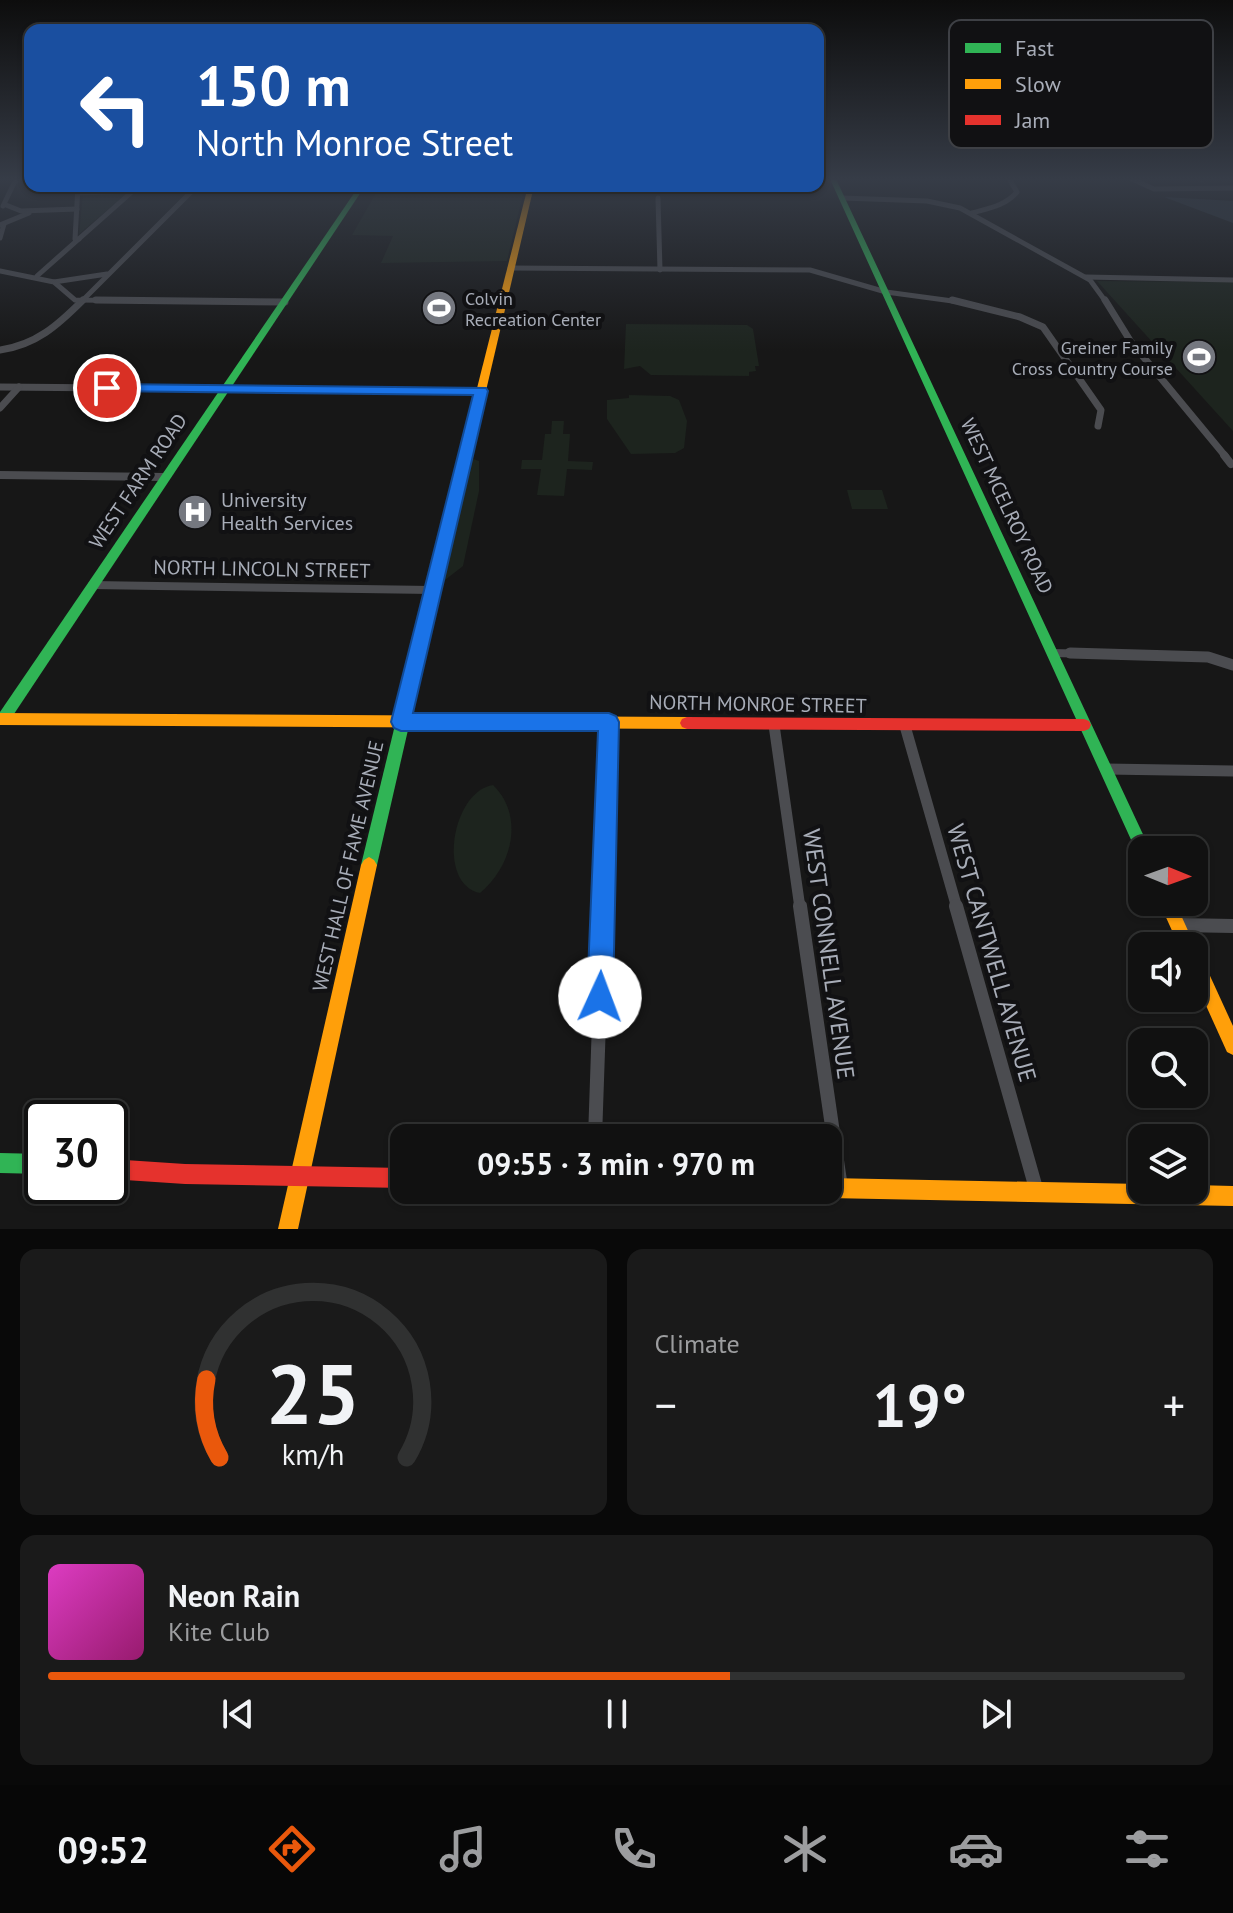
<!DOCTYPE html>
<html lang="en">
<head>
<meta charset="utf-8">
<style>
  :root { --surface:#111; --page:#1a1a1a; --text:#f1f3f6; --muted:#9c9d9f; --line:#303131; --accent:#ea580c }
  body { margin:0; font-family:"PT Sans",sans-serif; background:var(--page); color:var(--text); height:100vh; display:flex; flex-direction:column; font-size:30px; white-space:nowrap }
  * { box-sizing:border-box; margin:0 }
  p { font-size:26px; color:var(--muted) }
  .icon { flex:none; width:44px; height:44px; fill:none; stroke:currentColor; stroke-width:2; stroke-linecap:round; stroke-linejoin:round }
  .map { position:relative; height:1229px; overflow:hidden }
  .sheet { display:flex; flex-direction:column; gap:20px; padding:20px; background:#090909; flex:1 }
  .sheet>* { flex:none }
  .top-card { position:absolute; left:24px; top:24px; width:800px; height:168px; border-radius:16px; box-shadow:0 2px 6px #0004,0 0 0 2px var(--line); background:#1a4fa0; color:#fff; overflow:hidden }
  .needle { width:52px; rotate:91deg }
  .tools { position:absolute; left:1128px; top:836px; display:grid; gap:16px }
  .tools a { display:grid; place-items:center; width:80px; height:80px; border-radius:16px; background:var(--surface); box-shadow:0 2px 6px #0004,0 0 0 2px var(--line); font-size:40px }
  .speed { position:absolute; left:24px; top:1100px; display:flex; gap:16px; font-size:40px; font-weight:700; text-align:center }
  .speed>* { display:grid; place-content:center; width:104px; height:104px; border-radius:50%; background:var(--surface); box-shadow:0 2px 6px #0004,0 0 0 2px var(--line); line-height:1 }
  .speed .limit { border:4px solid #111; border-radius:12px; background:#fff; color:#111 }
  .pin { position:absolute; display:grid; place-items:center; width:68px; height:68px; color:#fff; margin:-34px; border:4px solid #fff; border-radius:50%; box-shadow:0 2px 8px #0007 }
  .me { position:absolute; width:88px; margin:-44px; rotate:2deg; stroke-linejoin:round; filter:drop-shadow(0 0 6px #0008) }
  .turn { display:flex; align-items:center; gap:28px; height:168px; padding:0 40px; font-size:36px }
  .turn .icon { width:104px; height:104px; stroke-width:2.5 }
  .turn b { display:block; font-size:56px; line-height:68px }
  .big { font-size:60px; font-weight:700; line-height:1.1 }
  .sheet .tile { flex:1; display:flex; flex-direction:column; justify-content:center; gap:12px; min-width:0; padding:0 28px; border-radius:16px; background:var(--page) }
  .sheet .dial { align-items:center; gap:0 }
  .dial svg { height:208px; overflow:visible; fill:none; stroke:var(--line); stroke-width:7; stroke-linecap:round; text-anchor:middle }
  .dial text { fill:var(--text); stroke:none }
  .song { display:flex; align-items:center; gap:24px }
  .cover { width:96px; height:96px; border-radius:12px; background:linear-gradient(135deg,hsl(310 70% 55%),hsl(320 70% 35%)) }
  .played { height:8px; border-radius:4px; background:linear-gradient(90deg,var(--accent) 60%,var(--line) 60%) }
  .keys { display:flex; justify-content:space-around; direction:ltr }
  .heat { display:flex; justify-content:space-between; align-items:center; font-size:44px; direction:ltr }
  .sheet .tiles { flex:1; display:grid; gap:20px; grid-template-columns:1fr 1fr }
  .tile:last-child { grid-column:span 2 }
  .trip { position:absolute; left:390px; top:1124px; width:452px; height:80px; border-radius:16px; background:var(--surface); box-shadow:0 2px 6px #0004,0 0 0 2px var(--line); font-weight:700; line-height:80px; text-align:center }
  .menu { display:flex; height:128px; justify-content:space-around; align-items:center; background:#070707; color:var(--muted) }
  .menu .icon { width:56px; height:56px }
  .menu .on { color:var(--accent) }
  .menu b { font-size:36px; color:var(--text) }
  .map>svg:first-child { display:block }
  .green { fill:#1d241e }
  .water { fill:#2a3239 }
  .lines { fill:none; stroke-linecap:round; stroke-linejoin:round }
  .stream { stroke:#2a3239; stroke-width:2 }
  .street-far4 { stroke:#4b4c50; stroke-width:5 }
  .street-far3 { stroke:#4b4c50; stroke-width:7 }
  .street-far2 { stroke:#4b4c50; stroke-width:8 }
  .street-far1 { stroke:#4b4c50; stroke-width:11 }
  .street { stroke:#4b4c50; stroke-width:14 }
  .fast { fill:#30b455; fill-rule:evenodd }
  .slow { fill:#ff9f0a; fill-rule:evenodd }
  .jam { fill:#e5322d; fill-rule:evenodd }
  .route { fill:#1a73e8; stroke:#114b97; stroke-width:2 }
  .labels { text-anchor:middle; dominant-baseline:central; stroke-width:8; stroke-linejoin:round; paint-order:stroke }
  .far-poi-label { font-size:18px; fill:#a8adb8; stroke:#111113; text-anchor:start }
  .street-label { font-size:20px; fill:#a8adb8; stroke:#111113 }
  .poi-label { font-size:20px; fill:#a8adb8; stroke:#111113; text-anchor:start }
  .near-street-label { font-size:24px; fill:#a8adb8; stroke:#111113 }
  .key { fill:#111113; stroke:#3e4045; stroke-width:2 }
  .key-label { font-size:22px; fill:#a8adb8 }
</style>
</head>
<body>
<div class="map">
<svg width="1233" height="1229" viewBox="0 0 1233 1229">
  <rect width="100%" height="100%" fill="#171717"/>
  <!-- green -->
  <g class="green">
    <polygon points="380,186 525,186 507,261 381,263 393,236 352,235"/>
    <polygon points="122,192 126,194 79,234 83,194"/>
    <polygon points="1097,281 1233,282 1233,431"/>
    <polygon points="626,324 747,325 753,329 759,366 755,366 756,371 749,372 749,376 651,375 640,366 624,369"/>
    <polygon points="629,395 670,396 679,400 687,421 684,448 675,453 631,454 607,419 607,400 629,398"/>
    <polygon points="552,421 564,421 563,434 570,434 568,461 593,462 592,470 567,469 564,496 537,495 541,469 521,469 522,460 542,460 545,434 551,434"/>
    <polygon points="465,456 479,461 479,491 463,566 432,590"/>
    <polygon points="847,490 882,490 888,509 852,509"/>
    <path d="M493,785c32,31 19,82 -13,108 -44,-9 -28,-102 13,-108z"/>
  </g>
  <!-- water -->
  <polygon class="water" points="1164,197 1233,201 1233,223"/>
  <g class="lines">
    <!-- stream -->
    <polyline class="stream" points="1198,179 1204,183"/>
    <!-- street-far4 -->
    <g class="street-far4">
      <polyline points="1132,179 1154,189 1233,188"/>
      <polyline points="78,186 75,239 79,239"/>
      <polyline points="78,193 194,189"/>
      <polyline points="658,198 660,270"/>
      <polyline points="842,198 927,201 960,208 1090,280 1106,302"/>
      <polyline points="6,205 21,211 77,209"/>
      <polyline points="3,206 16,179"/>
      <path d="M972,213c17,-5 33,-7 45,-21l-8,-13"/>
      <polyline points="0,225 29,213"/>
      <polyline points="0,238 4,224"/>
      <polyline points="510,268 810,270 886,292 960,302"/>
      <polyline points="0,271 54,282 75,300 285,302"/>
      <polyline points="37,276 134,190"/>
      <polyline points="1086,277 1233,280"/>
      <polyline points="54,282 107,274"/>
      <polyline points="81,302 197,186"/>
    </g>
    <!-- street-far3 -->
    <g class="street-far3">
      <polyline points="96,300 285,302"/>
      <polyline points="952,300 1020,317 1043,327 1101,410 1098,426"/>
      <polyline points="1105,300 1131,342 1226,457"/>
      <path d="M0,350c36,-5 58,-25 83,-50"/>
      <polyline points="0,387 481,391"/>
      <polyline points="0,408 19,387"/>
    </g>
    <!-- street-far2 -->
    <g class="street-far2">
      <polyline points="1224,455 1231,464"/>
      <polyline points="0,475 164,477"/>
      <polyline points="92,585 432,590"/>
      <polyline points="1051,653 1149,655"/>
    </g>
    <!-- street-far1 -->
    <g class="street-far1">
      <polyline points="1070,653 1208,657 1233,665"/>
      <polyline points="774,725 800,908"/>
      <polyline points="905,726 957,908"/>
      <polyline points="1106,769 1233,771"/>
      <polyline points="603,908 609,722"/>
    </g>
    <!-- street -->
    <g class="street">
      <polyline points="800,906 841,1188"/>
      <polyline points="956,906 1037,1192"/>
      <polyline points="1178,925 1233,926"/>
      <polyline points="595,1138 603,906"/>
    </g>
    <!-- fast -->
    <g class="fast">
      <polygon points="830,179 836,179 1148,845 1151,850 1142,850 1142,857 1138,855"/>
      <polygon points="359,186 365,186 8,723 0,724 0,712"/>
      <polygon points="476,409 481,412 377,865 374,870 369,873 364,870 361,865 471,412"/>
      <polygon points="0,1153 42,1154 42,1174 0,1173"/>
    </g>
    <!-- slow -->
    <g class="slow">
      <polygon points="528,186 534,186 481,412 476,415 471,412"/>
      <polygon points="0,713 687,717 692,719 694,723 692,727 687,729 0,725"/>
      <polygon points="369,857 374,860 377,865 298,1229 278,1229 361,865 364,860"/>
      <polygon points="1159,902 1175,902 1195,946 1194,949 1194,946 1179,946"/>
      <polygon points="1194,952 1200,954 1233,1026 1233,1055 1227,1052 1194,979"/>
      <polygon points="828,1178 1142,1184 1142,1190 1194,1190 1194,1185 1233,1186 1233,1206 828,1198 821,1195 819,1190 828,1190"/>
    </g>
    <!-- jam -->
    <g class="jam">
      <polygon points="687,717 1084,719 1089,721 1091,725 1089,729 1084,731 687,729 682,727 680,723 682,719"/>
      <polygon points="110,1159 185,1164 404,1168 404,1188 185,1184 110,1179"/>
    </g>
  </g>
  <!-- sky -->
  <linearGradient id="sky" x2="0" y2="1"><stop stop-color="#0d0d0d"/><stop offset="0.51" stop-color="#363c47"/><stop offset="1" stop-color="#363c47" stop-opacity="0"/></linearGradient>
  <rect width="1233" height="351" fill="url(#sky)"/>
  <!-- route -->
  <polygon class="route" points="107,384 486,388 488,391 413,713 609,713 616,716 619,722 613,997 609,1006 600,1010 591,1006 587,997 598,731 401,731 394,728 391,722 473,395 102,391 102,385"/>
  <!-- icons -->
  <defs>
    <g id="stadium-disc" transform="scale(1.8)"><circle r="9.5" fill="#757880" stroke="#111113"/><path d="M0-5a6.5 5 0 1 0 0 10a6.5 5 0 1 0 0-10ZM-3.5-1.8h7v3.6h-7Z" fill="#fff"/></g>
    <g id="hospital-disc" transform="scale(1.8)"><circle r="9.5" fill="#757880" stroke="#111113"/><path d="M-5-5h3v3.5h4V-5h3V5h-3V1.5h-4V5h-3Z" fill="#fff"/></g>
  </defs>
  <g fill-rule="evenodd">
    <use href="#stadium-disc" x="439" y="308"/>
    <use href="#stadium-disc" x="1199" y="357"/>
    <use href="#hospital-disc" x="195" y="512"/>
  </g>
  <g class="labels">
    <!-- far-poi labels -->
    <g class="far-poi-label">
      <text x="465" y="298">Colvin<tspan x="465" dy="21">Recreation Center</tspan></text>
      <text x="1173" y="347" text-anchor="end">Greiner Family<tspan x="1173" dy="21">Cross Country Course</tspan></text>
    </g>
    <!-- street labels -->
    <g class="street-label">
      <text transform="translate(138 481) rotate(-56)">WEST FARM ROAD</text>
      <text transform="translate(1007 506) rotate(65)">WEST MCELROY ROAD</text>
      <text transform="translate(262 569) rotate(1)">NORTH LINCOLN STREET</text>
      <text transform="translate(758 704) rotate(1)">NORTH MONROE STREET</text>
      <text transform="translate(348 866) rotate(-77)">WEST HALL OF FAME AVENUE</text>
    </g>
    <!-- poi labels -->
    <g class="poi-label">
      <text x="221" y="500">University<tspan x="221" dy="23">Health Services</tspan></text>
    </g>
    <!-- near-street labels -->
    <g class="near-street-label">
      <text transform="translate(992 953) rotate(74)">WEST CANTWELL AVENUE</text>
      <text transform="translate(829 954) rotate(82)">WEST CONNELL AVENUE</text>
    </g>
  </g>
  <!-- legend -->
  <rect x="949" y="20" width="264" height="128" rx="12" class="key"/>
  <rect x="965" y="43" width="36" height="10" fill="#30b455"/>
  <rect x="965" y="79" width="36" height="10" fill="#ff9f0a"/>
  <rect x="965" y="115" width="36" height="10" fill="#e5322d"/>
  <g class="key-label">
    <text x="1015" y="56">Fast</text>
    <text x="1015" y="92">Slow</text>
    <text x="1015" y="128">Jam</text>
  </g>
</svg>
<div class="tools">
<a><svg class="needle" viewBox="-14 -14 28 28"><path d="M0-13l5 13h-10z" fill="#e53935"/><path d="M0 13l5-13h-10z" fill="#9c9d9f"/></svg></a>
<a><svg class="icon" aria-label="sound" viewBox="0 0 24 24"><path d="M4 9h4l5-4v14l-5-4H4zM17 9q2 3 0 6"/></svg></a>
<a><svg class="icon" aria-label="search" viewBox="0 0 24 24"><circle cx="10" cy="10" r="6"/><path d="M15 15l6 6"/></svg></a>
<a><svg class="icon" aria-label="layers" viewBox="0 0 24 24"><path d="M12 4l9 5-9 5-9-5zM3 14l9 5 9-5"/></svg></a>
</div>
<div class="speed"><div class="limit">30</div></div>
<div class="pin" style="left:107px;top:388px;background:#d93025"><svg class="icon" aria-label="arrive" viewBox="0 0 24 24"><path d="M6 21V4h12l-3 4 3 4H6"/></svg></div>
<svg class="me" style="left:600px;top:997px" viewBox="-20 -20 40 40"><circle r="19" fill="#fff"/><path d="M0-13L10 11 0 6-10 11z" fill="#1a73e8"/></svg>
<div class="trip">09:55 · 3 min · 970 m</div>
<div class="top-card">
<div class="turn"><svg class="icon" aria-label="left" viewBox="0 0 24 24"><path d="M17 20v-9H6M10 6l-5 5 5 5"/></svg><div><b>150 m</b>North Monroe Street</div></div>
</div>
</div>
<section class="sheet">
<div class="tiles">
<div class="tile dial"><svg viewBox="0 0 100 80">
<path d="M14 69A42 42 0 1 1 86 69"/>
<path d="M14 69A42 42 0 0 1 9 39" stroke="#ea580c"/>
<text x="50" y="56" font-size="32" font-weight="700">25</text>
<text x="50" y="72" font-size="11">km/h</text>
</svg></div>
<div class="tile"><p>Climate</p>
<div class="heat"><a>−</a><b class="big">19°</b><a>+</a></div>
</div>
<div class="tile">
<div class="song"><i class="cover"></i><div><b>Neon Rain</b><p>Kite Club</p></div></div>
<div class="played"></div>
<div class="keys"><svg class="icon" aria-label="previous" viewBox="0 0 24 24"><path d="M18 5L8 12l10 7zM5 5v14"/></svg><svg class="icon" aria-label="pause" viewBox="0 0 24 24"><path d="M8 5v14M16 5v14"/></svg><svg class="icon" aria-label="next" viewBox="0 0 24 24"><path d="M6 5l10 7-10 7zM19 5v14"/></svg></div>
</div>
</div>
</section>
<nav class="menu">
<b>09:52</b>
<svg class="icon on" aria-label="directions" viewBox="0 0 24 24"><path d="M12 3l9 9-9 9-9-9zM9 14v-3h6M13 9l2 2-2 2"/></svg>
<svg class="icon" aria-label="music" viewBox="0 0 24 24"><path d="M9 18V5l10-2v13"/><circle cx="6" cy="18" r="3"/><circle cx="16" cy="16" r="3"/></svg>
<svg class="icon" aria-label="phone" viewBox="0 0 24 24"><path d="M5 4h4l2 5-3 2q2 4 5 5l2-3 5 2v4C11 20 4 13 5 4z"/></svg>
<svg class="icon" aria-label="climate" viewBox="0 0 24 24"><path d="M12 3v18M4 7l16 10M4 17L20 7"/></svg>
<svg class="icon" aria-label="car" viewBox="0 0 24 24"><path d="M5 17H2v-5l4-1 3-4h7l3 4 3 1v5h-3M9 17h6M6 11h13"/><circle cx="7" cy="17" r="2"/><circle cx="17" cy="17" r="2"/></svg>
<svg class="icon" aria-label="filters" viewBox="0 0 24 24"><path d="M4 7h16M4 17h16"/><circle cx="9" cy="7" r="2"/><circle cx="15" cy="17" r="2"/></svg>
</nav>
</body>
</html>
